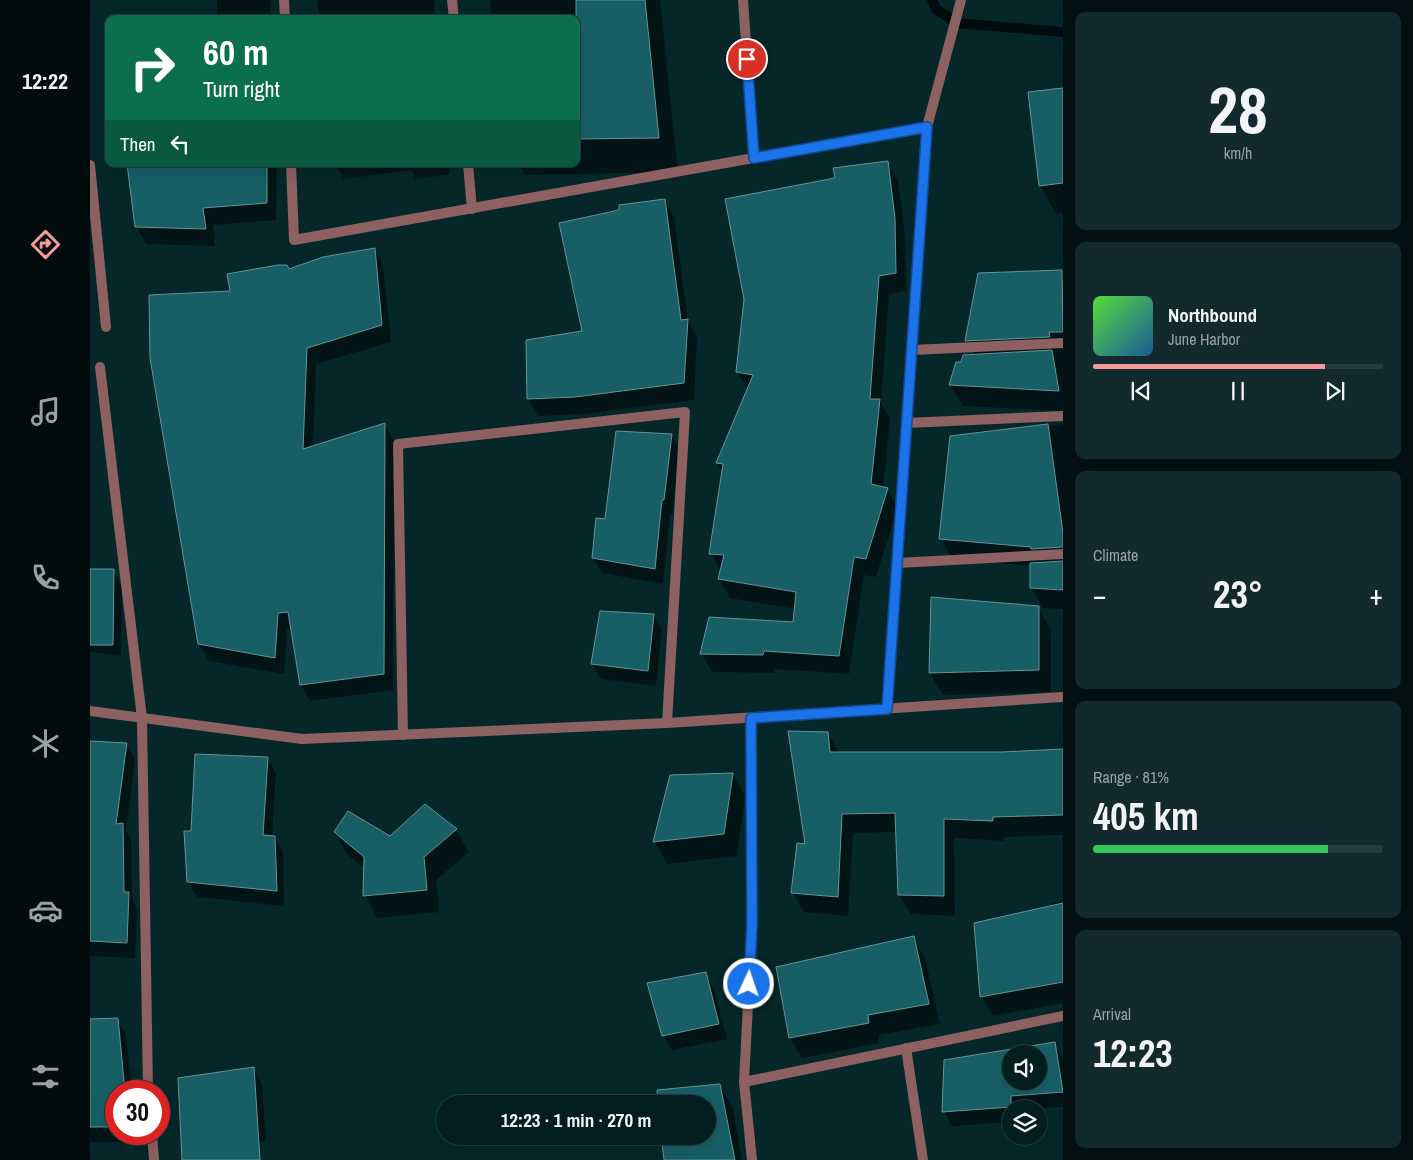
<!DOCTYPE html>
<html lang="en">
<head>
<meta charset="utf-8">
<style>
  :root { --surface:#041d20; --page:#122a2d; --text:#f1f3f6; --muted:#97a2a5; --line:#253b3e; --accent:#f59b9b }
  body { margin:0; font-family:"Archivo Narrow",sans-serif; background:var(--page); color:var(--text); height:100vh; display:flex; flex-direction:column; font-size:19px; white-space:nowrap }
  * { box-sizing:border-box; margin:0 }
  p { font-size:16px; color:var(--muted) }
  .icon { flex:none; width:28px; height:28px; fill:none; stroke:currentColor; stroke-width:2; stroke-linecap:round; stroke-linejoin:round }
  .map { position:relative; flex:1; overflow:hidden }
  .drawer { display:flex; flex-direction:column; gap:12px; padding:12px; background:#021012; width:350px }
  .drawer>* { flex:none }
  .top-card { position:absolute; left:15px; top:15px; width:475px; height:152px; border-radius:10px; box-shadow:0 5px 20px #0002,0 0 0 1px var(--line); background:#0b6e4f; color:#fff; overflow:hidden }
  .buttons { position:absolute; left:912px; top:1045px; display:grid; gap:10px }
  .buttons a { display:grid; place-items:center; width:45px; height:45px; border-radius:50%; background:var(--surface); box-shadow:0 5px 20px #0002,0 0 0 1px var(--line); font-size:25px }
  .speed { position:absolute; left:15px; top:1080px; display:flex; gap:10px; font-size:25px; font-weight:700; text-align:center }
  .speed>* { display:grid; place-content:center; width:65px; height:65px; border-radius:50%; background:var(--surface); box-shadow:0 5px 20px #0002,0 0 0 1px var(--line); line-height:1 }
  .speed .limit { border:8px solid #d22; background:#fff; color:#111 }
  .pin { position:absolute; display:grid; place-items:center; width:42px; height:42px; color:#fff; margin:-21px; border:2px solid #fff; border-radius:50%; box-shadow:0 1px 5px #0007 }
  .me { position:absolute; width:55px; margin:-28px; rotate:3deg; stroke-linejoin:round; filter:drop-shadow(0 0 4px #0008) }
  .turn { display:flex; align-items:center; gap:18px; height:105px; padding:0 15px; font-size:22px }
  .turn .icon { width:65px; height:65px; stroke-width:2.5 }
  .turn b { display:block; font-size:35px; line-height:42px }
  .then { display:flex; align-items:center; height:48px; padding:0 15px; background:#0003; gap:10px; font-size:19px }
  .big { font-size:38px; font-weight:800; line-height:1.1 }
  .drawer .card { flex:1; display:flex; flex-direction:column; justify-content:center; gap:8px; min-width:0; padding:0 18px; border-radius:10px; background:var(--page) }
  .drawer .dial { align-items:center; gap:0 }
  .dial b { font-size:65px; line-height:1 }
  .song { display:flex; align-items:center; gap:15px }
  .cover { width:60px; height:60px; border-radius:8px; background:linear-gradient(135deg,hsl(110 70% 55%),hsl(210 70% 35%)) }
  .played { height:5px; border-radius:2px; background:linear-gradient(90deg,var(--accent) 80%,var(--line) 80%) }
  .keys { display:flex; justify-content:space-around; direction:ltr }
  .heat { display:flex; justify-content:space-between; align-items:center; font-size:28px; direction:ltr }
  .charge { height:8px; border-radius:4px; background:linear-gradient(90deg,#34c759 81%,var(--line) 0) }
  .trip { position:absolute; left:346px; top:1095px; width:280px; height:50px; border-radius:25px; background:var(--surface); box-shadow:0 5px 20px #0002,0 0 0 1px var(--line); font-weight:800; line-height:50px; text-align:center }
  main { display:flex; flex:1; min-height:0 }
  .menu { display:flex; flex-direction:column; width:90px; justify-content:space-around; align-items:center; background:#020c0d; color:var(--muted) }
  .menu .icon { width:35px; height:35px }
  .menu .active { color:var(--accent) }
  .menu b { font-size:22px; color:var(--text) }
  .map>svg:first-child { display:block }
  .shadow { fill:#0007; fill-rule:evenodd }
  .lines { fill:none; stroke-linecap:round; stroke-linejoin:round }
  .stream { stroke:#000b0d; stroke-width:10 }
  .building { fill:#175f65; stroke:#689397; fill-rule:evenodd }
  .service { stroke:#8d6161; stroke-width:10 }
  .minor { stroke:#8d6161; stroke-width:10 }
  .route-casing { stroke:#114b97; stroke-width:12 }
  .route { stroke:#1a73e8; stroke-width:9 }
</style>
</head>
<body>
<main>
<nav class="menu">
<b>12:22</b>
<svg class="icon active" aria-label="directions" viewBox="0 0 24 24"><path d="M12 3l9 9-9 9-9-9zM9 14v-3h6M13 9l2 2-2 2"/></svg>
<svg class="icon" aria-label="music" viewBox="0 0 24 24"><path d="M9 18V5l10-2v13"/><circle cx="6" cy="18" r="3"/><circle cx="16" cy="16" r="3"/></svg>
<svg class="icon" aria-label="phone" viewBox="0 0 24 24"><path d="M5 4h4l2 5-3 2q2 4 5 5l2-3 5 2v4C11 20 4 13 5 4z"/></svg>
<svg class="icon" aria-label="climate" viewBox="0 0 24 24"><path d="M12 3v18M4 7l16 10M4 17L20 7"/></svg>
<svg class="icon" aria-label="car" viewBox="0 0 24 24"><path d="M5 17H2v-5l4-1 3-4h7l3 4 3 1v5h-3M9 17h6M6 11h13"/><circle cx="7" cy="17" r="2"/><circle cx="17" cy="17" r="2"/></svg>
<svg class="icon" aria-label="filters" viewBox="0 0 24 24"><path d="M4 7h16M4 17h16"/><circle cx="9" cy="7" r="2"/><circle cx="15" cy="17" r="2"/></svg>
</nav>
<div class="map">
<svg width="973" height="1160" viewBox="0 0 973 1160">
  <rect width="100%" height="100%" fill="#05272a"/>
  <!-- shadow -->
  <g class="shadow">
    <polygon points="127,0 181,0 180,19 127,19"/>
    <polygon points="227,0 344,0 345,18 229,19"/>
    <polygon points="400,0 570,0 588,172 435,175 428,164 486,164 486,19 402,19"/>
    <polygon points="973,89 973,213 966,214 950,185 940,93"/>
    <polygon points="797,163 808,181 815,237 816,291 799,294 791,403 800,419 793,488 797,489 808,507 786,577 774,575 759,674 684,669 684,673 622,672 611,653 704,624 706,609 640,598 629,579 631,572 621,553 633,473 627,463 658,390 647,372 746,179"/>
    <polygon points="38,164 187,164 186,220 123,225 125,246 56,244 46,226"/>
    <polygon points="245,164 359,164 360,174 326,179 321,170 254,179"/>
    <polygon points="574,200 584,217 598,321 607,337 604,400 495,414 448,416 438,398 493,332"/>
    <polygon points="284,249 293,265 301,342 226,364 223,447 295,425 304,441 303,690 220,701 211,685 202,629 197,629 194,674 119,661 109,644 141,293 140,274 196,264 200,270"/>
    <polygon points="973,271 973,411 873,406 860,385 872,363 885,355 876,340 889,274"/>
    <polygon points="973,424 973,609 953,608 941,588 942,566 862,559 851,538 861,438"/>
    <polygon points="581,435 590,450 582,515 580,514 573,584 512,573 503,558 507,520 516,521"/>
    <polygon points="0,570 23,571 32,586 31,656 0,652"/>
    <polygon points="842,598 948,607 961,630 961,692 853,695 840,673"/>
    <polygon points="511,612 563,615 572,630 566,686 511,679 502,664"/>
    <polygon points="738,733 749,753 912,753 973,751 973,835 913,837 914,841 864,838 865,916 821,914 809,895 807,832 763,833 758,916 714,912 702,892 716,846"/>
    <polygon points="0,743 37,745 45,760 36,831 41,840 42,899 47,909 45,958 0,956"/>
    <polygon points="178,758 186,773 182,837 185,837 193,852 194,906 107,897 98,882 102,832"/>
    <polygon points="643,774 655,796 647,856 577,864 565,842 581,776"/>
    <polygon points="335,805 366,830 379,852 346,880 349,912 287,918 275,895 275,869 258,855 245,833 300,837"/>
    <polygon points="973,901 973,1003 903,1016 891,997 885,924 963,907 962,903"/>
    <polygon points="823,938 835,958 850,1024 789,1035 789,1043 712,1058 700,1038"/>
    <polygon points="616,974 624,989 637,1039 582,1050 573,1035"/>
    <polygon points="0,1020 27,1020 36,1035 42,1091 26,1091 26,1134 48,1134 50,1142 0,1142"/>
    <path d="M964,1044l9,15v48l-52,2v13l-59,4 -8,-15 2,-50zM921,1054h28v27h-28z"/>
    <polygon points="163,1068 172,1084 176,1141 100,1141"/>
    <polygon points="630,1086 643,1108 652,1160 575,1160 618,1136 618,1104"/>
  </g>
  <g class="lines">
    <!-- stream -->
    <polyline class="stream" points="842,0 846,9 867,23 973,32"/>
  </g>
  <!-- building -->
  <g class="building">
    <polygon points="486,0 555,0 569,138 486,139"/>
    <polygon points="973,88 973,183 949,186 938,92"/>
    <polygon points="798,161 805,218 806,273 789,276 780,399 790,399 781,484 798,488 776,559 764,557 749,656 674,651 673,655 610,654 619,617 703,622 706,592 628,579 634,555 619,554 633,464 626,463 663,375 646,372 654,299 635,199 745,178 743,168"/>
    <polygon points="37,164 177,164 177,203 113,208 116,229 45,227"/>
    <polygon points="575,199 591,320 598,319 594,383 485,397 437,399 436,340 492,331 469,223 529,210 529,205"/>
    <polygon points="285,248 292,325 217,348 213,449 295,423 294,674 210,685 198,612 188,613 185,658 108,644 60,358 59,295 140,291 137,274 188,265 197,265 199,269 233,257"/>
    <polygon points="972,270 973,332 959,332 960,337 875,341 888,273"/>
    <polygon points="962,350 969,391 859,385 866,362 871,362 873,355"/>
    <polygon points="958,424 973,533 973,547 941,549 941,547 849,539 860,436"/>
    <polygon points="526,431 582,434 574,500 572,500 565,569 502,558 506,518 515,519"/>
    <polygon points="973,561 973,590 940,588 940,563"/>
    <polygon points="0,569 24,569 23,645 0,645"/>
    <polygon points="841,597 949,606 949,670 839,673"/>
    <polygon points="510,611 564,614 558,671 501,664"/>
    <polygon points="698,731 738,732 740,752 912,752 973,749 973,815 903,817 903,821 854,819 854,896 808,895 805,813 752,814 748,897 701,893 707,843 715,844"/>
    <polygon points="0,741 37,743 26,824 33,823 34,892 39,892 37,943 0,941"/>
    <polygon points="105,754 178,757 173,835 185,836 187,891 97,882 94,831 101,831"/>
    <polygon points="643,773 634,834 563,842 580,775"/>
    <polygon points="335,804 367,829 334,857 337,890 273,896 274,857 244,832 258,811 300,836"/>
    <polygon points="973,903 973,982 890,997 884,923"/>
    <polygon points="824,936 839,1004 778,1015 779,1023 699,1038 686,967"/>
    <polygon points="616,972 629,1024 572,1036 557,983"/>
    <polygon points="28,1018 35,1091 26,1091 26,1127 0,1127 0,1019"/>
    <path d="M965,1042l8,50 -52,4v11l-69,5 2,-52zM921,1054h28v27h-28z"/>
    <polygon points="164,1067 170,1160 92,1160 88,1078"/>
    <polygon points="630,1084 645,1160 574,1160 571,1136 618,1136 618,1104 568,1104 567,1090"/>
  </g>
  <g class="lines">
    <!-- service -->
    <g class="service">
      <polyline points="362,0 364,19"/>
      <polyline points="653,0 664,158"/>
      <polyline points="378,164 382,209"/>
      <polyline points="822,350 973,343"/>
      <polyline points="10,367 52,718"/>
      <polyline points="816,423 973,416"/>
      <polyline points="807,563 973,554"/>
      <polyline points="313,735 308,444 595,412 577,723"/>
    </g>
    <!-- minor -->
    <g class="minor">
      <polyline points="194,0 195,19"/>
      <polyline points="201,164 204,240 837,127"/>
      <polyline points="0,165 16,327"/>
      <polyline points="797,709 837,127 871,0"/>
      <polyline points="0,711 212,739 577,723 973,697"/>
      <polyline points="52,718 58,1091"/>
      <polyline points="661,718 662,925 654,1082 662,1160"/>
      <polyline points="816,1048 833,1160"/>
      <polyline points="654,1082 973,1016"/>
      <polyline points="62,1134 64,1160"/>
    </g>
  </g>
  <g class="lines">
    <!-- route casing -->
    <g class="route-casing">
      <polyline id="route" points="657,59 664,158 837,127 797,709 661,718 662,925 659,984"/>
    </g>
    <!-- route -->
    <use href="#route" class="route"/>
  </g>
</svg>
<div class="buttons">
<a><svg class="icon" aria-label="sound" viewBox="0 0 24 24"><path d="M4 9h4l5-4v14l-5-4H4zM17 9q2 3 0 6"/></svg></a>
<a><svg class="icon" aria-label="layers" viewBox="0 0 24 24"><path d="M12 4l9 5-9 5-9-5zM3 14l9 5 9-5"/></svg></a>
</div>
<div class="speed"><div class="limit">30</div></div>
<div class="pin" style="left:657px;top:59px;background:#d93025"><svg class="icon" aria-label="arrive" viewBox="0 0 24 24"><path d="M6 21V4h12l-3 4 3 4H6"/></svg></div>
<svg class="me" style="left:659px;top:984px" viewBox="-20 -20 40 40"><circle r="17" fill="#1a73e8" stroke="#fff" stroke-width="3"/><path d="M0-11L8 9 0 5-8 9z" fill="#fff"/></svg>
<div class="trip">12:23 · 1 min · 270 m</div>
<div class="top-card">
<div class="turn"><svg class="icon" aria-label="right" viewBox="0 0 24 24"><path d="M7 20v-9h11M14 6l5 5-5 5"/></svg><div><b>60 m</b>Turn right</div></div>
<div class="then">Then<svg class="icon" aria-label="left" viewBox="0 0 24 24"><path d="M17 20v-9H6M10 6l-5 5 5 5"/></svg></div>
</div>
</div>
<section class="drawer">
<div class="card dial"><b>28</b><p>km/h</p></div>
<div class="card">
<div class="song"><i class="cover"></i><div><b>Northbound</b><p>June Harbor</p></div></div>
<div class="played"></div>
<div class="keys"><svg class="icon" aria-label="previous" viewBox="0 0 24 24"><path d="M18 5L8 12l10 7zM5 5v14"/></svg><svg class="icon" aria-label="pause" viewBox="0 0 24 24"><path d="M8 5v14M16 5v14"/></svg><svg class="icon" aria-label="next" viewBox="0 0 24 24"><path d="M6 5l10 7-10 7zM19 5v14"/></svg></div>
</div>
<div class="card"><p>Climate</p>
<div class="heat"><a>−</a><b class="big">23°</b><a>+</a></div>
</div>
<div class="card"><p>Range · 81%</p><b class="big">405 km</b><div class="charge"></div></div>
<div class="card"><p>Arrival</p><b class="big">12:23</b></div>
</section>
</main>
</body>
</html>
